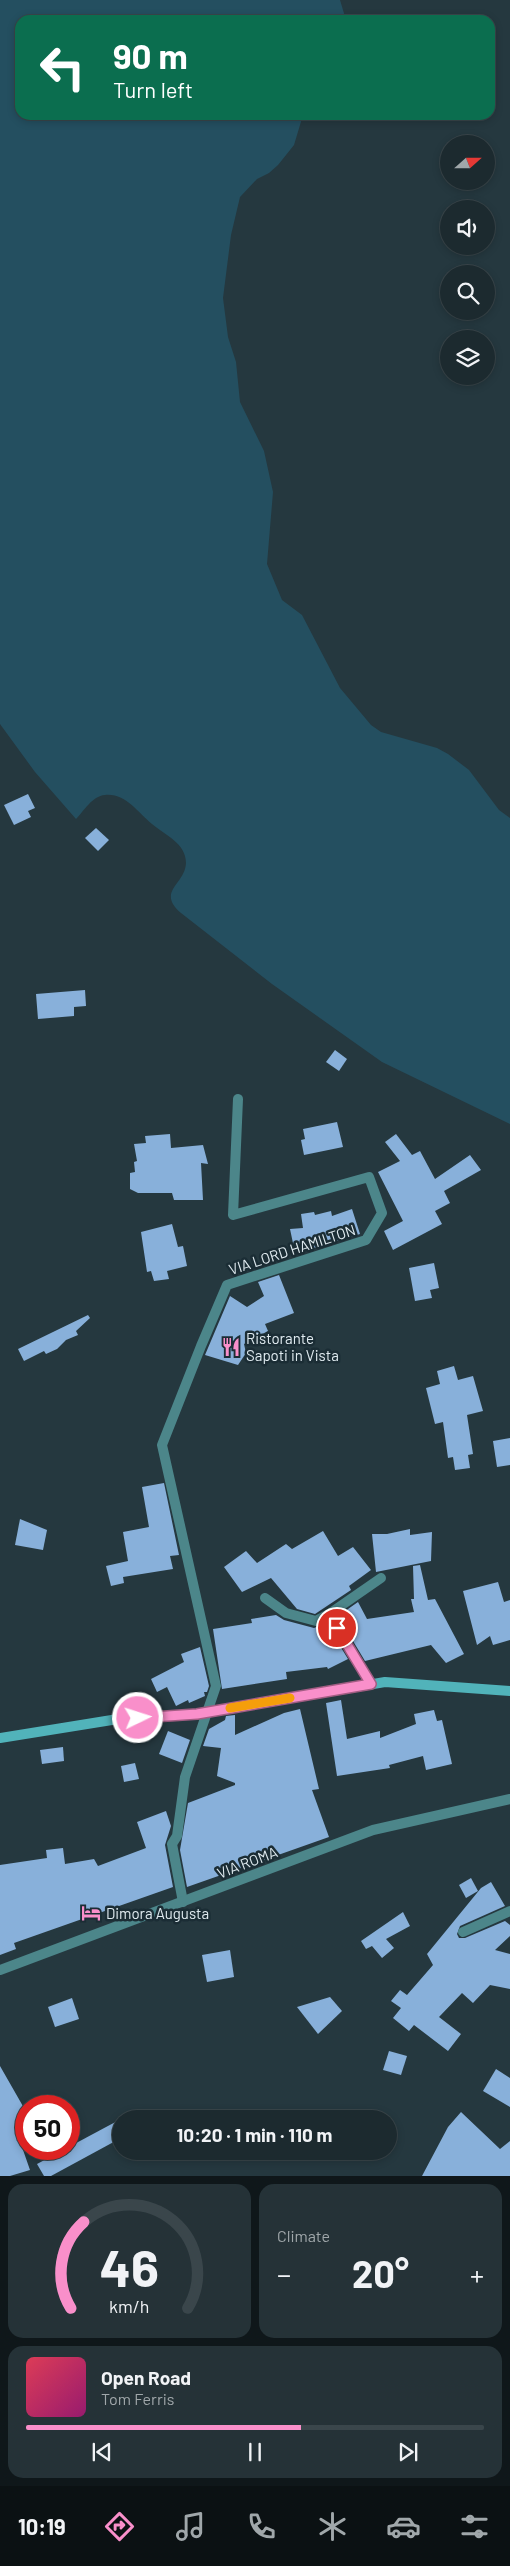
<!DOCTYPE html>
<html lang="en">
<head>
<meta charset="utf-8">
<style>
  :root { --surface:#1c2a2f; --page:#253237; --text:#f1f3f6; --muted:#a0a7aa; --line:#3a464b; --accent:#f98fca }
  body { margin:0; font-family:Barlow,sans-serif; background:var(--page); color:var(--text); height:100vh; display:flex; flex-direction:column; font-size:19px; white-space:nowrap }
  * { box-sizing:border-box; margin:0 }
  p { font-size:16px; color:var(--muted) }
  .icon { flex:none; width:28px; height:28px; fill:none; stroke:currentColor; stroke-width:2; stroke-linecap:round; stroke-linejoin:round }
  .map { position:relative; height:2176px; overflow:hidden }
  .panel { display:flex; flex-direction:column; gap:8px; padding:8px; background:#0f171a; flex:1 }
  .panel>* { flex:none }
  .banner { position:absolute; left:15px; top:15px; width:480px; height:105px; border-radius:15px; box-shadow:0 2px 8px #0003,0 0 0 1px var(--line); background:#0b6e4f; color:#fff; overflow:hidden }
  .needle { width:32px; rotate:69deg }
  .fabs { position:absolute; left:440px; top:135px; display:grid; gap:10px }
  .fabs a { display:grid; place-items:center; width:55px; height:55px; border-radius:50%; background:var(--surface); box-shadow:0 2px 8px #0003,0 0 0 1px var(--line); font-size:25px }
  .speed { position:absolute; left:15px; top:2095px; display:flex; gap:10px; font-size:25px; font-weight:700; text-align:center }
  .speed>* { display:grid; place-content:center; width:65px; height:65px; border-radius:50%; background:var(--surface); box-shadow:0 2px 8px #0003,0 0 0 1px var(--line); line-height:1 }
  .speed .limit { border:8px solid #d22; background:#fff; color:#111 }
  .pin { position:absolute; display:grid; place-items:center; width:42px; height:42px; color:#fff; margin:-21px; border:2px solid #fff; border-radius:50%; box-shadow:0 1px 5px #0007 }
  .me { position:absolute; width:55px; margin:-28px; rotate:86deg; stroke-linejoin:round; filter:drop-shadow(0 0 4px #0008) }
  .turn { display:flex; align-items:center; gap:18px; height:105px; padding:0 15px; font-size:22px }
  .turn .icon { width:65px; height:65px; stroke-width:2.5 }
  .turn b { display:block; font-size:35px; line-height:42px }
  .big { font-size:38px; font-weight:700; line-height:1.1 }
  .panel .card { flex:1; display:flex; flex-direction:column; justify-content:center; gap:8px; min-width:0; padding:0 18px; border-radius:15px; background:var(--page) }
  .panel .dial { align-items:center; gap:0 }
  .dial svg { height:130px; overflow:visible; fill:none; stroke:var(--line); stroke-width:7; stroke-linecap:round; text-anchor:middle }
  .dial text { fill:var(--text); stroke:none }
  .song { display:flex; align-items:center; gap:15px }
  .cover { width:60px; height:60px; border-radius:8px; background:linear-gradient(135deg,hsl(350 70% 55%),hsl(320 70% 35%)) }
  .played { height:5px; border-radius:2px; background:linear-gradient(90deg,var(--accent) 60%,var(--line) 60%) }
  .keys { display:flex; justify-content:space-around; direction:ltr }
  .heat { display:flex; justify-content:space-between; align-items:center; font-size:28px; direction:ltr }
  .panel .tiles { flex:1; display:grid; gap:8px; grid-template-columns:1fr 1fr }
  .card:last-child { grid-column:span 2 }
  .trip { position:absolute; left:112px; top:2110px; width:285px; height:50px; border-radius:25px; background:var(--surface); box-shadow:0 2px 8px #0003,0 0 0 1px var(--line); font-weight:700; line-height:50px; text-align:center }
  .dock { display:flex; height:80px; justify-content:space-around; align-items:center; background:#0b1113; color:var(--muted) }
  .dock .icon { width:35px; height:35px }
  .dock .current { color:var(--accent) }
  .dock b { font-size:22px; color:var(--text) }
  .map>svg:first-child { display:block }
  .green { fill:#244f60 }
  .building { fill:#88b0da }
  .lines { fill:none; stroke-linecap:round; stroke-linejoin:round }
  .minor { stroke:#4c868a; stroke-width:10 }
  .tertiary { stroke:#4c868a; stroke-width:10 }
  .secondary { stroke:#51b3ba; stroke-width:10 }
  .route-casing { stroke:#a25d83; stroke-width:12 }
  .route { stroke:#f98fca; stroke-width:9 }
  .slow { stroke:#f59e0b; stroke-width:9 }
  .labels { text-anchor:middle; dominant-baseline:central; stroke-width:5; stroke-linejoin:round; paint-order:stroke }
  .street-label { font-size:15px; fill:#e0ebf0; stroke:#1b2d35 }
  .poi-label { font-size:15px; fill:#e0ebf0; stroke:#1b2d35; text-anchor:start }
</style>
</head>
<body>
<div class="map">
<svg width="510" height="2176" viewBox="0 0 510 2176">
  <rect width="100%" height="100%" fill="#25383f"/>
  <!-- green -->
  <path class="green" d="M0,0h340l6,20h-326v95h283l-9,30 -16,20 -9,8 -12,6 -17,18 -9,38 -8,63 5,39 8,25 4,40 24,49 9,41 -6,72 15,36 20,15 38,73 31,37 10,7 56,16 11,6 21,16 30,40 11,8v306l-128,-62 -110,-78 -91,-71c-25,-22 4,-28 5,-50 0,-20 -21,-28 -34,-39 -15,-12 -26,-31 -47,-29 -13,1 -21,16 -29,24l-41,-47 -35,-48z"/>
  <!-- building -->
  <g class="building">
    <polygon points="28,794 35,808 28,811 31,817 14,825 4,805"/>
    <polygon points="96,828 109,840 98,851 85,838"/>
    <polygon points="85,990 86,1006 74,1007 74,1016 38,1019 36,994"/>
    <polygon points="335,1050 347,1059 339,1071 326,1062"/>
    <polygon points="337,1122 343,1147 304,1155 301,1140 305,1139 303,1129"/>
    <polygon points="170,1134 171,1148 203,1145 208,1164 201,1163 203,1200 174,1200 172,1193 138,1193 130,1189 130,1173 135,1172 134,1162 137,1161 134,1144 146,1143 145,1136"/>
    <polygon points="396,1134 412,1155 420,1151 435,1179 470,1155 481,1170 444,1191 450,1203 435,1211 442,1224 393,1250 384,1231 403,1221 378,1172 400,1161 385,1142"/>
    <polygon points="352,1209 360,1234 311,1249 309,1243 294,1248 290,1229 303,1228 301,1214 314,1212 315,1215 331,1211 332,1216"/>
    <polygon points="172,1224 178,1247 183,1246 187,1266 167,1271 169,1279 154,1281 151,1271 147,1272 141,1232"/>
    <polygon points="434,1263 439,1288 430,1290 432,1298 415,1301 409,1268"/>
    <polygon points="279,1275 294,1313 265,1324 268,1331 244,1344 246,1353 238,1365 205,1355 230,1296 247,1307 264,1296 258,1282"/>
    <polygon points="88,1315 90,1318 76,1331 78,1335 66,1340 57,1349 46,1354 44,1351 24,1361 18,1349"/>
    <polygon points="454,1366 458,1380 473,1376 483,1411 467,1415 473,1454 468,1455 470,1468 455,1470 453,1457 448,1458 443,1422 435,1424 426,1388 440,1384 437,1371"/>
    <polygon points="510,1438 510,1465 497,1467 493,1441"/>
    <polygon points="164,1483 179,1555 170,1556 173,1569 123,1577 124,1583 111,1586 106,1566 128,1561 123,1532 149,1527 142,1487"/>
    <polygon points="20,1519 47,1530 43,1550 15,1545"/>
    <polygon points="410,1529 410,1535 432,1532 431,1561 376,1572 372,1534 387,1534"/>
    <polygon points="323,1531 338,1556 353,1547 371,1570 349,1586 351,1590 315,1614 297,1609 271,1578 242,1592 224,1567 246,1551 257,1563 286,1544 292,1549"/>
    <polygon points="420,1565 428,1600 435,1599 464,1654 446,1663 431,1645 365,1661 338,1616 358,1602 367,1619 414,1612 411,1599 414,1599 413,1566"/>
    <polygon points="498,1582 504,1602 510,1600 510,1640 493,1645 490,1636 477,1645 463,1591"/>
    <polygon points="276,1615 284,1620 314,1628 326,1623 348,1659 328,1669 327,1667 286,1672 287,1679 222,1689 213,1629 252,1623 251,1619"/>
    <polygon points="200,1647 209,1686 207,1692 204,1692 205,1696 189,1703 188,1700 176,1706 167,1687 157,1692 151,1679 184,1662 181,1654"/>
    <polygon points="341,1700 347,1739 380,1731 380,1738 416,1724 414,1714 434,1710 437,1721 442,1720 452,1764 426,1770 423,1756 389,1765 390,1768 337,1776 326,1703"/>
    <polygon points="300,1709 319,1789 312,1790 329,1837 187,1887 180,1850 188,1803 235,1785 235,1783 217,1776 221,1748 203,1746 209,1729 225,1720 226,1716 235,1715 235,1735 284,1713"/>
    <polygon points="168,1731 190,1740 182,1763 159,1754"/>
    <polygon points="63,1747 64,1761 42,1764 40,1750"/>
    <polygon points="135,1763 139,1779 124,1782 121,1766"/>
    <polygon points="166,1811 171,1826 165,1845 173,1887 14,1943 16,1949 0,1955 0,1865 47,1858 46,1850 63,1848 65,1864 94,1859 98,1866 146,1848 137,1822"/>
    <polygon points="471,1878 478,1891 466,1898 459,1885"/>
    <polygon points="491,1882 505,1906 460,1926 457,1934 459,1938 465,1938 505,1921 510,1925 510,1936 495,1950 510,1954 510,1989 490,1985 473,2003 462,1993 439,2017 461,2034 448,2051 414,2025 409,2031 393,2018 401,2008 391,2001 400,1990 407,1995 433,1965 427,1954 481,1888"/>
    <polygon points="403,1912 410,1926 386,1939 394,1948 382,1958 372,1946 366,1949 361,1941"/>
    <polygon points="230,1950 234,1977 207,1982 202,1955"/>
    <polygon points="330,1997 342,2011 318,2034 297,2007"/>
    <polygon points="72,1998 79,2019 55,2027 48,2007"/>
    <polygon points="389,2051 407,2056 401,2075 383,2070"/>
    <polygon points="0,2066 24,2108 26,2118 26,2137 22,2147 30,2170 10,2176 0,2176"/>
    <polygon points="496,2069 510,2078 510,2107 483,2091"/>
    <polygon points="461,2112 500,2149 510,2141 510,2176 422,2176 448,2127"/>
    <polygon points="121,2119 121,2138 51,2176 44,2176 37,2164"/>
  </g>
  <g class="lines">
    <!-- minor -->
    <g class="minor">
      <polyline points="265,1598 286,1613 316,1621 329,1614"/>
      <polyline points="371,1684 329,1614 381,1578"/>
      <polyline points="183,1902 172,1844 177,1836 185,1777 216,1686 162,1445 201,1346 227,1285 366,1240 382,1213 369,1177 233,1215 238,1099"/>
      <polyline points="463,1932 510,1911"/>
    </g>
    <!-- tertiary -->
    <polyline class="tertiary" points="0,1970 373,1830 510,1799"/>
    <!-- secondary -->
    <polyline class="secondary" points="0,1738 118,1719 197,1714 385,1682 510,1691"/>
  </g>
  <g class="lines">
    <!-- route casing -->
    <g class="route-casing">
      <polyline id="route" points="138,1718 197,1714 371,1684 337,1628"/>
    </g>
    <!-- route -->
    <use href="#route" class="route"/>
    <!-- slow -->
    <polyline class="slow" points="230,1708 290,1698"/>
  </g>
  <!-- icons -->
  <defs>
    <g id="restaurant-bare" transform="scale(1.5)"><path d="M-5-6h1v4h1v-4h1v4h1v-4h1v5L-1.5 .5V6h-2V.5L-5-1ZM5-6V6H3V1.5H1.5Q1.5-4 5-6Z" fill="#f98fca" stroke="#1b2d35" stroke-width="2.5" paint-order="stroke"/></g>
    <g id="hotel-bare" transform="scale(1.5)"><path d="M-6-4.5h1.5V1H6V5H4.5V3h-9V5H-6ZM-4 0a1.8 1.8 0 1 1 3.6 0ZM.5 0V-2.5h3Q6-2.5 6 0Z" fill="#f98fca" stroke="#1b2d35" stroke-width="2.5" paint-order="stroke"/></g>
  </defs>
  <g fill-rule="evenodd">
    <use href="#restaurant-bare" x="231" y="1347"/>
    <use href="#hotel-bare" x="91" y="1913"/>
  </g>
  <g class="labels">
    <!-- street labels -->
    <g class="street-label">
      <text transform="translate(292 1249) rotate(-18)">VIA LORD HAMILTON</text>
      <text transform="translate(247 1862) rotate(-21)">VIA ROMA</text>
    </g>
    <!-- poi labels -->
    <g class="poi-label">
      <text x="246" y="1338">Ristorante<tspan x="246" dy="17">Sapoti in Vista</tspan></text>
      <text x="106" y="1913">Dimora Augusta</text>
    </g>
  </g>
</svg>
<div class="fabs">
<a><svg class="needle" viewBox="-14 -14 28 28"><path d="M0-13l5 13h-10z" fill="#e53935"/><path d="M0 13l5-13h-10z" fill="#a0a7aa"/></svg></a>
<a><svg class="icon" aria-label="sound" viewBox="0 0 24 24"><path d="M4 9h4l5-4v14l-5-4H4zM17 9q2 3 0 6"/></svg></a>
<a><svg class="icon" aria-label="search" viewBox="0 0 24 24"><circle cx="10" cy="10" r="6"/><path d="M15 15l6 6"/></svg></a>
<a><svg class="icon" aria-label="layers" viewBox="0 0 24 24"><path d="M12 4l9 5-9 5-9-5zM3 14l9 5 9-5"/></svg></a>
</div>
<div class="speed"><div class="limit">50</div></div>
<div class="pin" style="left:337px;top:1628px;background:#d93025"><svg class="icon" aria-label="arrive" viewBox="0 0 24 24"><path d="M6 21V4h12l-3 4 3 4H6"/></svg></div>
<svg class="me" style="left:138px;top:1718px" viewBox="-20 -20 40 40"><circle r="17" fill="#f98fca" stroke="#fff" stroke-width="3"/><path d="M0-11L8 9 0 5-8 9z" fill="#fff"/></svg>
<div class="trip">10:20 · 1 min · 110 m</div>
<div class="banner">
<div class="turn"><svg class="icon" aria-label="left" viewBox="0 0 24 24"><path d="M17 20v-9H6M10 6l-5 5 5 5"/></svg><div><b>90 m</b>Turn left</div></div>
</div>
</div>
<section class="panel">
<div class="tiles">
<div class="card dial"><svg viewBox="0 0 100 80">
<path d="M14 69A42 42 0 1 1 86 69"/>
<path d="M14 69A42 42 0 0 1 22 16" stroke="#f98fca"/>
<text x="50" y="56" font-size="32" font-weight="700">46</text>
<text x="50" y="72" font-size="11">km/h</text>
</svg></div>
<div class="card"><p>Climate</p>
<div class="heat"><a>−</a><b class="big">20°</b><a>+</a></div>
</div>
<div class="card">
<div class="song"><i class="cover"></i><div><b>Open Road</b><p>Tom Ferris</p></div></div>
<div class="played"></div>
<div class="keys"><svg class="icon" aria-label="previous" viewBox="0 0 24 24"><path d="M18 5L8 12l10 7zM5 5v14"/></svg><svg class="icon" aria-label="pause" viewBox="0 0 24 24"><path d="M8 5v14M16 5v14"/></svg><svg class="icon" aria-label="next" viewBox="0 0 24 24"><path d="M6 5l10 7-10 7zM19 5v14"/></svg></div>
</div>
</div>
</section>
<nav class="dock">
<b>10:19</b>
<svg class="icon current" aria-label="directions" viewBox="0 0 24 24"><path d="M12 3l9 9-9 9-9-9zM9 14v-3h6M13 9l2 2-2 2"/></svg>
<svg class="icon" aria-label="music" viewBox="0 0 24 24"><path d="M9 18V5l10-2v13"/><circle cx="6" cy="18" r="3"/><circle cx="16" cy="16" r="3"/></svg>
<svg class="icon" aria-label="phone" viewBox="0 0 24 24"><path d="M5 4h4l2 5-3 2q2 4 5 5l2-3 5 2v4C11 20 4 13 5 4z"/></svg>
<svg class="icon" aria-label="climate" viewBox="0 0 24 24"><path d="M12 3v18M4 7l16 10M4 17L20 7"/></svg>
<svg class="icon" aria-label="car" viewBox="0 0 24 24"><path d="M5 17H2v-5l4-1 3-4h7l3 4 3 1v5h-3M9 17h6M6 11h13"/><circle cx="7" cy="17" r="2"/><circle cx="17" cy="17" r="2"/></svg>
<svg class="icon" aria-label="filters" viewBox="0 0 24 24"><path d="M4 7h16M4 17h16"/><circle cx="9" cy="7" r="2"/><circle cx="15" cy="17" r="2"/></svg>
</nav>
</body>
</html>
